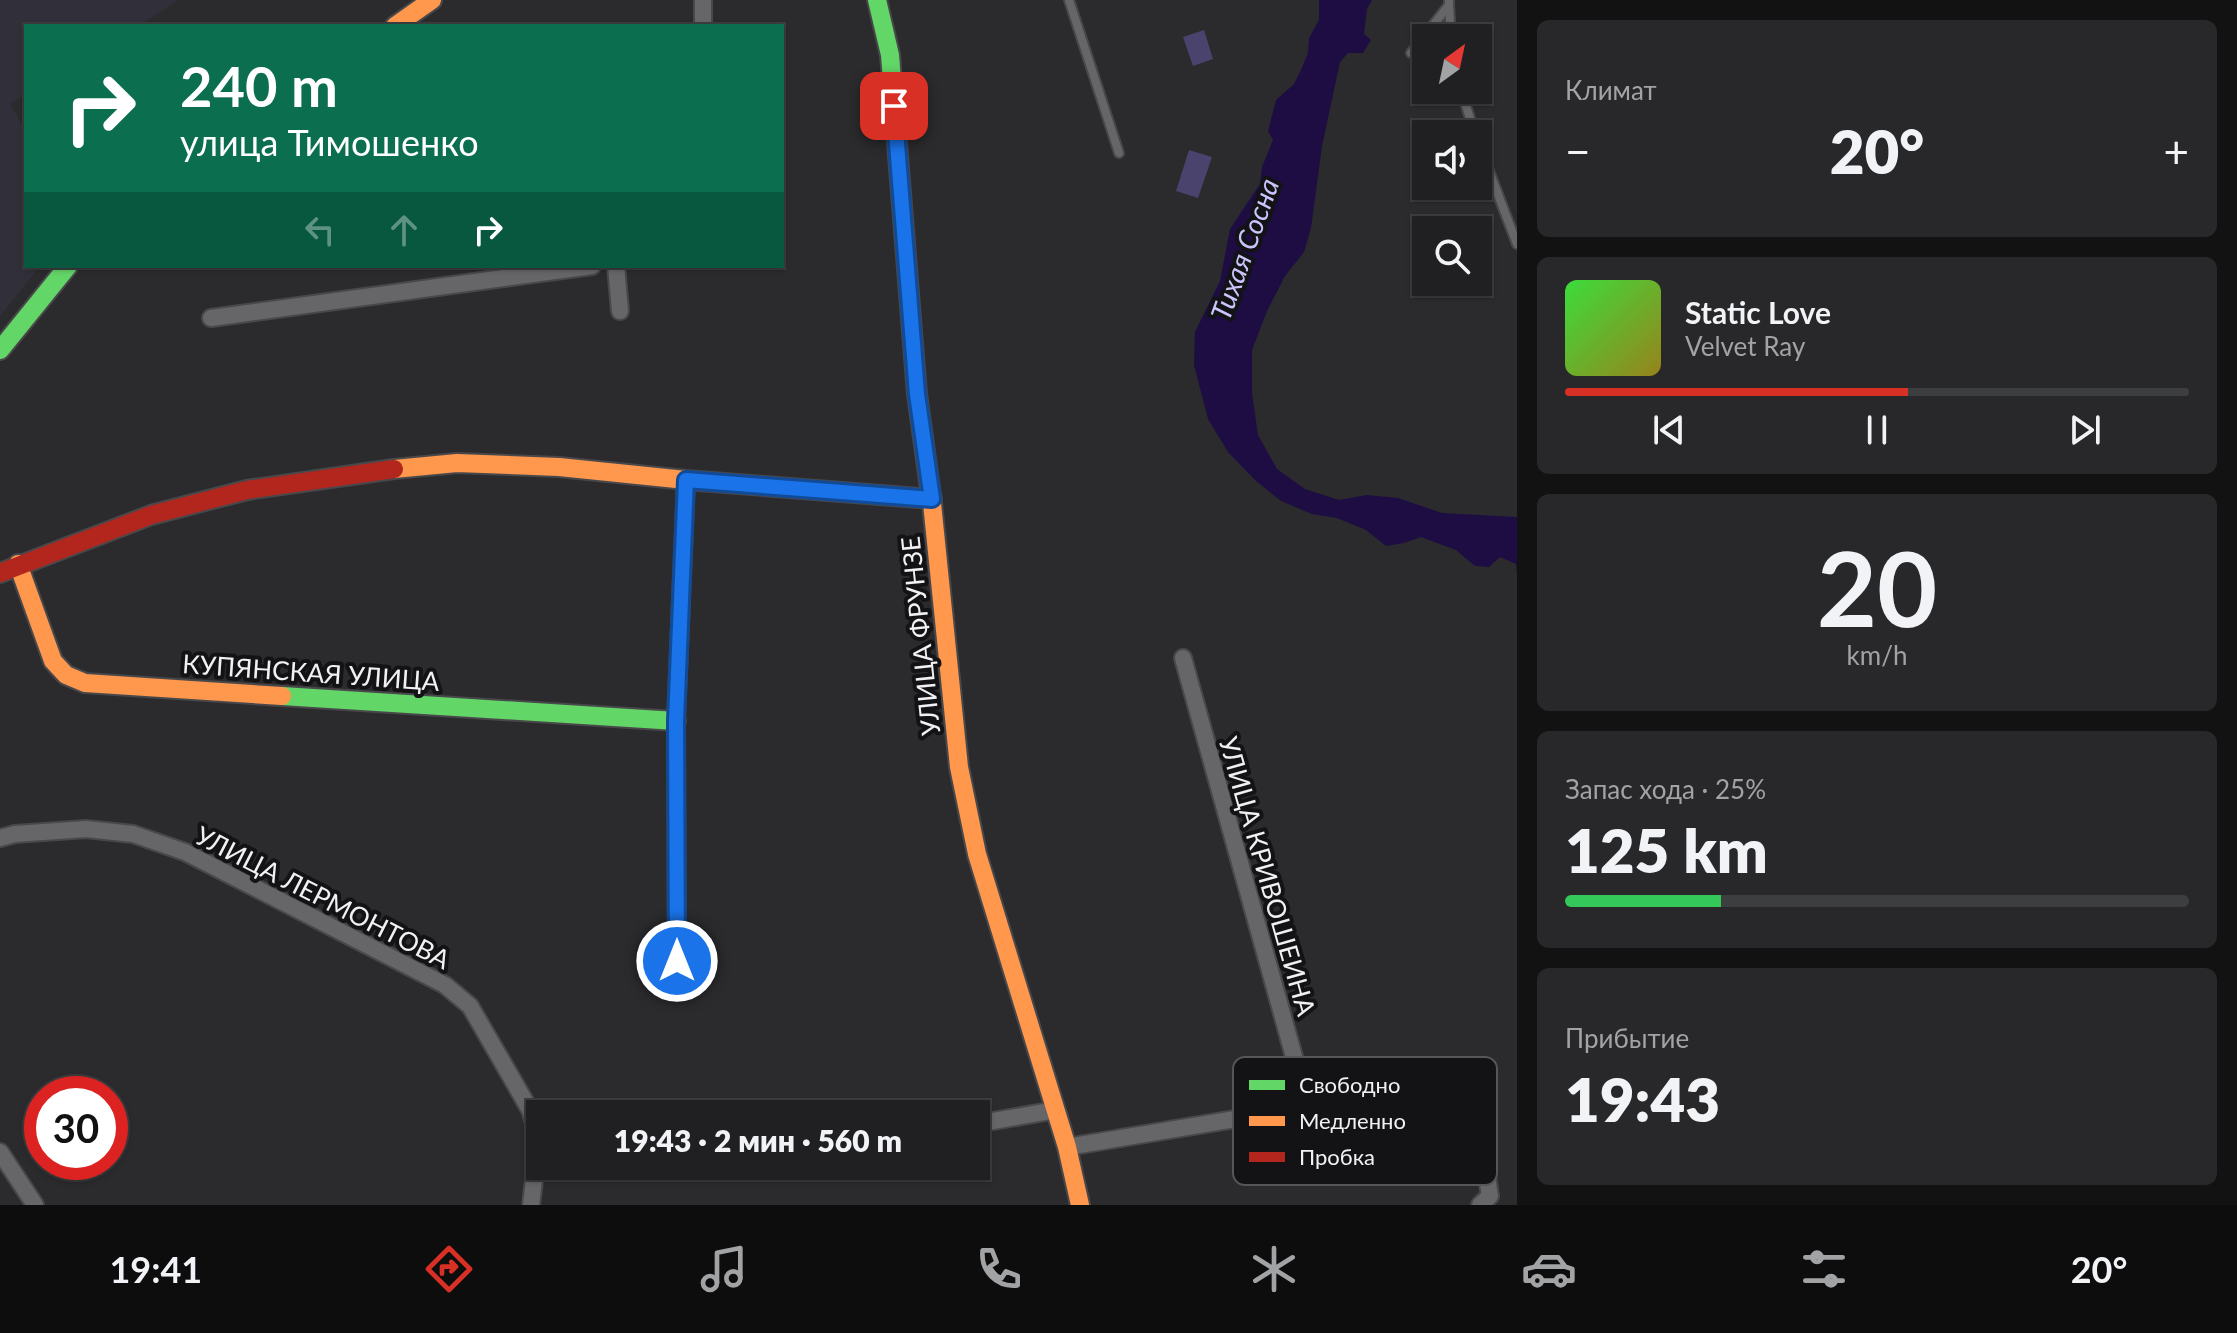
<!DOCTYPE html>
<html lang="ru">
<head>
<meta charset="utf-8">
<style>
  :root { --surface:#202022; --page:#28282a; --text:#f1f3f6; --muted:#a2a3a5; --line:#3d3e40; --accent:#d93025 }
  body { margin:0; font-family:Lato,sans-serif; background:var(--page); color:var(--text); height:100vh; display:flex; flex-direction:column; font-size:30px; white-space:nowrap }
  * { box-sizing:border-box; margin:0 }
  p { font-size:26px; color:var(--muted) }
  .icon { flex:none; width:44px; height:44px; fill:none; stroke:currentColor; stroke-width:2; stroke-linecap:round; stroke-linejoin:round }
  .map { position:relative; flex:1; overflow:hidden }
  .details { display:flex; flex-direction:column; gap:20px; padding:20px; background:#121213; width:720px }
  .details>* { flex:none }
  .top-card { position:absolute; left:24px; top:24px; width:760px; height:244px; border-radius:0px; box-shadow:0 2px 6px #0004,0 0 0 2px var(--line); background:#0b6e4f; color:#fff; overflow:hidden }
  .needle { width:52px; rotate:33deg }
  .controls { position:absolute; left:1412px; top:24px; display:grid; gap:16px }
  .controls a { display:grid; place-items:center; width:80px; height:80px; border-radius:0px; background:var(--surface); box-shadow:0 2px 6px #0004,0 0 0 2px var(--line); font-size:40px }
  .speed { position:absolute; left:24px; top:1076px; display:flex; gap:16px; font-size:40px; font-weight:700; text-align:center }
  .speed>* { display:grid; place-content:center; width:104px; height:104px; border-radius:50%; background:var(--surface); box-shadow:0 2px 6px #0004,0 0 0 2px var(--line); line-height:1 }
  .speed .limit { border:12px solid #d22; background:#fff; color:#111 }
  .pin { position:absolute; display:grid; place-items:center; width:68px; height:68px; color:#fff; margin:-34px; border-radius:16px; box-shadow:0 4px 12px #0006 }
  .me { position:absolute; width:88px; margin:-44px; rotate:0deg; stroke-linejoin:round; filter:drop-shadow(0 0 6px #0008) }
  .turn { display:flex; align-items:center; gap:28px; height:168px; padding:0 24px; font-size:36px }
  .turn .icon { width:104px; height:104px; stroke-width:2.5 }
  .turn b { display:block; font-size:56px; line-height:68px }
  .lanes { display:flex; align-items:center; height:76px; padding:0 24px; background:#0003; justify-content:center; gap:40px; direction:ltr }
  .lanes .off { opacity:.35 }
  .big { font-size:60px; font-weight:800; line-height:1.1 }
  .details .widget { flex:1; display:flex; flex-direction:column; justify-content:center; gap:12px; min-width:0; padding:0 28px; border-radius:12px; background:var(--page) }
  .details .dial { align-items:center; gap:0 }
  .dial b { font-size:104px; line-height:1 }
  .song { display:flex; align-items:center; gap:24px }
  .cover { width:96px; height:96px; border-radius:12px; background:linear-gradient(135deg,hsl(120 70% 55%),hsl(50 70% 35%)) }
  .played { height:8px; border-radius:4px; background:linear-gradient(90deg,var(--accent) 55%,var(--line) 55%) }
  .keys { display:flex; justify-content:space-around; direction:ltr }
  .heat { display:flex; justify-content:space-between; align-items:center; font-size:44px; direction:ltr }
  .charge { height:12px; border-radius:6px; background:linear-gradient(90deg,#34c759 25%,var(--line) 0) }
  .trip { position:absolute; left:526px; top:1100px; width:464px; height:80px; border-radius:0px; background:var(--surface); box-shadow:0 2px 6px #0004,0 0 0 2px var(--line); font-weight:800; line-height:80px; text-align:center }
  .dock { display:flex; height:128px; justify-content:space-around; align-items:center; background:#0d0d0e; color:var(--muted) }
  .dock .icon { width:56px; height:56px }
  .dock .active { color:var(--accent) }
  .dock b { font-size:36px; color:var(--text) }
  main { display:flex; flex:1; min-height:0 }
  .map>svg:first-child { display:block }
  .built { fill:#31303a }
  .green { fill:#49436d }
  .water { fill:#1d0d43 }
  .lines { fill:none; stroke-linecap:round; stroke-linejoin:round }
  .lane-casing { stroke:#48484b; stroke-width:12 }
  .street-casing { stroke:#48484b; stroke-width:20 }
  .fast-casing { stroke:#48484b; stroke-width:22 }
  .slow-casing { stroke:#48484b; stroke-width:22 }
  .jam-casing { stroke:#48484b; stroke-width:22 }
  .lane { stroke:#666668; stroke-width:8 }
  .street { stroke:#666668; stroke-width:16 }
  .fast { stroke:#63d668; stroke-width:18 }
  .slow { stroke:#ff974d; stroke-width:18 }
  .jam { stroke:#b3261e; stroke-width:18 }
  .route-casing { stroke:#114b97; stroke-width:20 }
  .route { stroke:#1a73e8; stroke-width:14 }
  .labels { text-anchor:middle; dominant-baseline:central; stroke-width:8; stroke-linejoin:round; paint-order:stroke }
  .street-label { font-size:26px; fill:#f1f1f5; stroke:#131315 }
  .water-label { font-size:28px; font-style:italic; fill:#cac4fd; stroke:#131315 }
  .key { fill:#131315; stroke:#565658; stroke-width:2 }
  .key-label { font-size:22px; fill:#f1f1f5 }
</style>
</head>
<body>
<main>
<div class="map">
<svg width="1517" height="1205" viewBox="0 0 1517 1205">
  <rect width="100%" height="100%" fill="#2b2b2e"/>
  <!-- built -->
  <polygon class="built" points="0,0 178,0 139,26 26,26 26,94 10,104 26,131 26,266 40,266 0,316"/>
  <!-- green -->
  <g class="green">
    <polygon points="1204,30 1213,59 1193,66 1183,37"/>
    <polygon points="1189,150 1212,157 1198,198 1176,191"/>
  </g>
  <!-- water -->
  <polygon class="water" points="1319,0 1372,0 1367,9 1364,34 1371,40 1363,53 1348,53 1340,62 1322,146 1311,228 1304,252 1285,276 1267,311 1252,350 1252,393 1258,435 1277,469 1305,489 1339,500 1367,495 1398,498 1442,513 1517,517 1517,574 1516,564 1500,557 1489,567 1475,566 1456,550 1421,537 1404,543 1386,546 1366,530 1337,518 1312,514 1281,501 1256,481 1228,452 1208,419 1194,365 1195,332 1220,281 1230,229 1260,184 1262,167 1273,140 1268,131 1276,100 1294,84 1301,70 1308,53 1309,38 1319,20"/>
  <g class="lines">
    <!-- lane casing -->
    <g class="lane-casing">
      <g id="lane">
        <polyline points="1069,0 1119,153"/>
        <polyline points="1449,5 1451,38"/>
        <polyline points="1411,53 1449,5 1449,0"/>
        <polyline points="1461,90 1475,134"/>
        <polyline points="1478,142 1517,244"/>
      </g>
    </g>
    <!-- street casing -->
    <g class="street-casing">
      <g id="street">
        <polyline points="703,26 703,0"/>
        <polyline points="616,266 620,311"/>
        <polyline points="211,318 592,266"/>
        <polyline points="1183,658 1308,1107"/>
        <polyline points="0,838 15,834 86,829 133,834 185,852 445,985 470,1006 530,1110 539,1139 531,1205"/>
        <polyline points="677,991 676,721 686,480"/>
        <polyline points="976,1124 1056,1110"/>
        <path d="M1067,1147l241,-40 8,24 11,8c44,-5 87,-25 131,-24 22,20 28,52 32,81l-10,9"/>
        <polyline points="0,1152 35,1205"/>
      </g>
    </g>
    <!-- fast casing -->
    <g class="fast-casing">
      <g id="fast">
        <polyline points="877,0 890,55 917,394 932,503"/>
        <polyline points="0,350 68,266"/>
        <polyline points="282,696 676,721"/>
      </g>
    </g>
    <!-- slow casing -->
    <g class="slow-casing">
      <g id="slow">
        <polyline points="395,26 432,0"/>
        <polyline points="394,469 457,463 559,467 686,480 932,499"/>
        <polyline points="932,503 959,767 977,854 1067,1147 1080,1205"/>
        <polyline points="18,564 53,661 66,675 85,683 282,696"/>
      </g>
    </g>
    <!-- jam casing -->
    <g class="jam-casing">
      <polyline id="jam" points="0,573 151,515 247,490 394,469"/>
    </g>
    <!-- lane -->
    <use href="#lane" class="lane"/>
    <!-- street -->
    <use href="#street" class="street"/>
    <!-- fast -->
    <use href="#fast" class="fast"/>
    <!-- slow -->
    <use href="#slow" class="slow"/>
    <!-- jam -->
    <use href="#jam" class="jam"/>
  </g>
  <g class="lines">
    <!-- route casing -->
    <g class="route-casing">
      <polyline id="route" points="677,961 676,721 686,480 932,499 917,394 894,106"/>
    </g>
    <!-- route -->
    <use href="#route" class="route"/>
  </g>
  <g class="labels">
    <!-- street labels -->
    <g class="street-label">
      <text transform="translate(920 636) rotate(-96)">УЛИЦА ФРУНЗЕ</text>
      <text transform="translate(311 672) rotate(4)">КУПЯНСКАЯ УЛИЦА</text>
      <text transform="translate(1268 876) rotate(74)">УЛИЦА КРИВОШЕИНА</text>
      <text transform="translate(323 897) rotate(27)">УЛИЦА ЛЕРМОНТОВА</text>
    </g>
    <!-- water labels -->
    <g class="water-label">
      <text transform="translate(1244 249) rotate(-70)">Тихая Сосна</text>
    </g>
  </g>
  <!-- legend -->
  <rect x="1233" y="1057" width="264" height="128" rx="12" class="key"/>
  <rect x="1249" y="1080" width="36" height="10" fill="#63d668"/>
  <rect x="1249" y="1116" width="36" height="10" fill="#ff974d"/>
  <rect x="1249" y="1152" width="36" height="10" fill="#b3261e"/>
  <g class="key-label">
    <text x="1299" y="1093">Свободно</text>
    <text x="1299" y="1129">Медленно</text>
    <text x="1299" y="1165">Пробка</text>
  </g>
</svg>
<div class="controls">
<a><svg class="needle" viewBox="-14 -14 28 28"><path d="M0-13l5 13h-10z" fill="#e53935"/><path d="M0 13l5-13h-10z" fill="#a2a3a5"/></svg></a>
<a><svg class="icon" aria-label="sound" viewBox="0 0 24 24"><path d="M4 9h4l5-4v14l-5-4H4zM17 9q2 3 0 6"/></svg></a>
<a><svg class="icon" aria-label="search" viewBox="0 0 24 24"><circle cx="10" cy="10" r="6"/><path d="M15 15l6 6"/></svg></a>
</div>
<div class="speed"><div class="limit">30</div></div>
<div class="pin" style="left:894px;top:106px;background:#d93025"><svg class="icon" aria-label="arrive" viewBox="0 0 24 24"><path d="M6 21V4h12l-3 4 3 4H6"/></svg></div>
<svg class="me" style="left:677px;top:961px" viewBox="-20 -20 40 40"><circle r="17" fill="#1a73e8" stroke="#fff" stroke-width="3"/><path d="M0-11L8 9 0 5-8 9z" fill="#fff"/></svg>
<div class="trip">19:43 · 2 мин · 560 m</div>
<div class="top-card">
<div class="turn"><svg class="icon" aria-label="right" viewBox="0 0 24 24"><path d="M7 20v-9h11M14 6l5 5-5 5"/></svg><div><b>240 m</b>улица Тимошенко</div></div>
<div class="lanes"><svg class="icon off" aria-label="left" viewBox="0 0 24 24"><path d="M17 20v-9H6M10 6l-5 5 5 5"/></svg><svg class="icon off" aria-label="ahead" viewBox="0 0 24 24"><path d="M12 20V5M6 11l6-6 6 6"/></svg><svg class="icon" aria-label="right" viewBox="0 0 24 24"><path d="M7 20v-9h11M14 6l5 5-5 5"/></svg></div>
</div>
</div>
<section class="details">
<div class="widget"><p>Климат</p>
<div class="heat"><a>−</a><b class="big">20°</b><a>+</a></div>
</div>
<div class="widget">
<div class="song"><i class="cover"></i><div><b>Static Love</b><p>Velvet Ray</p></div></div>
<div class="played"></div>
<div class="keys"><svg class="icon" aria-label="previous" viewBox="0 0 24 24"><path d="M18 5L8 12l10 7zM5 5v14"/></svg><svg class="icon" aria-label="pause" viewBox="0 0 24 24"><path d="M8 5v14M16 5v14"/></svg><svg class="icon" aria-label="next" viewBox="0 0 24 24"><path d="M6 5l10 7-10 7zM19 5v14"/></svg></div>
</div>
<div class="widget dial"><b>20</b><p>km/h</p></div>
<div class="widget"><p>Запас хода · 25%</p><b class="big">125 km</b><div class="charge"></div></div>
<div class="widget"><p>Прибытие</p><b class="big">19:43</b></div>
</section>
</main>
<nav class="dock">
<b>19:41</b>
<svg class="icon active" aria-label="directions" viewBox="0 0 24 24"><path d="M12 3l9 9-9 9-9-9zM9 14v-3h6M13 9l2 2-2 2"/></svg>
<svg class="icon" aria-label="music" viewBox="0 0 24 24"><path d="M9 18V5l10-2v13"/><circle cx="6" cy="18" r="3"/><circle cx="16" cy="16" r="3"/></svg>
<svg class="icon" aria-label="phone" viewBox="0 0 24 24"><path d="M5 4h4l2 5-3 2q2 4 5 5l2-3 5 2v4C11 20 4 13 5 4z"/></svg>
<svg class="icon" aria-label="climate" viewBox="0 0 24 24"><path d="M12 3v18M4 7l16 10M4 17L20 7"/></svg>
<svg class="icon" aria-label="car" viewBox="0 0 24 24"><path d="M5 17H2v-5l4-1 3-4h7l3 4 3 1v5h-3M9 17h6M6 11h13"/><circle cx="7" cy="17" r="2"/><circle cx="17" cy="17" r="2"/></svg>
<svg class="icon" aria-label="filters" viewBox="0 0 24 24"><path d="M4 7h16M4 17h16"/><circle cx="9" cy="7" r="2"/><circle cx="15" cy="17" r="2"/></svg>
<b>20°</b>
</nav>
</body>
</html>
